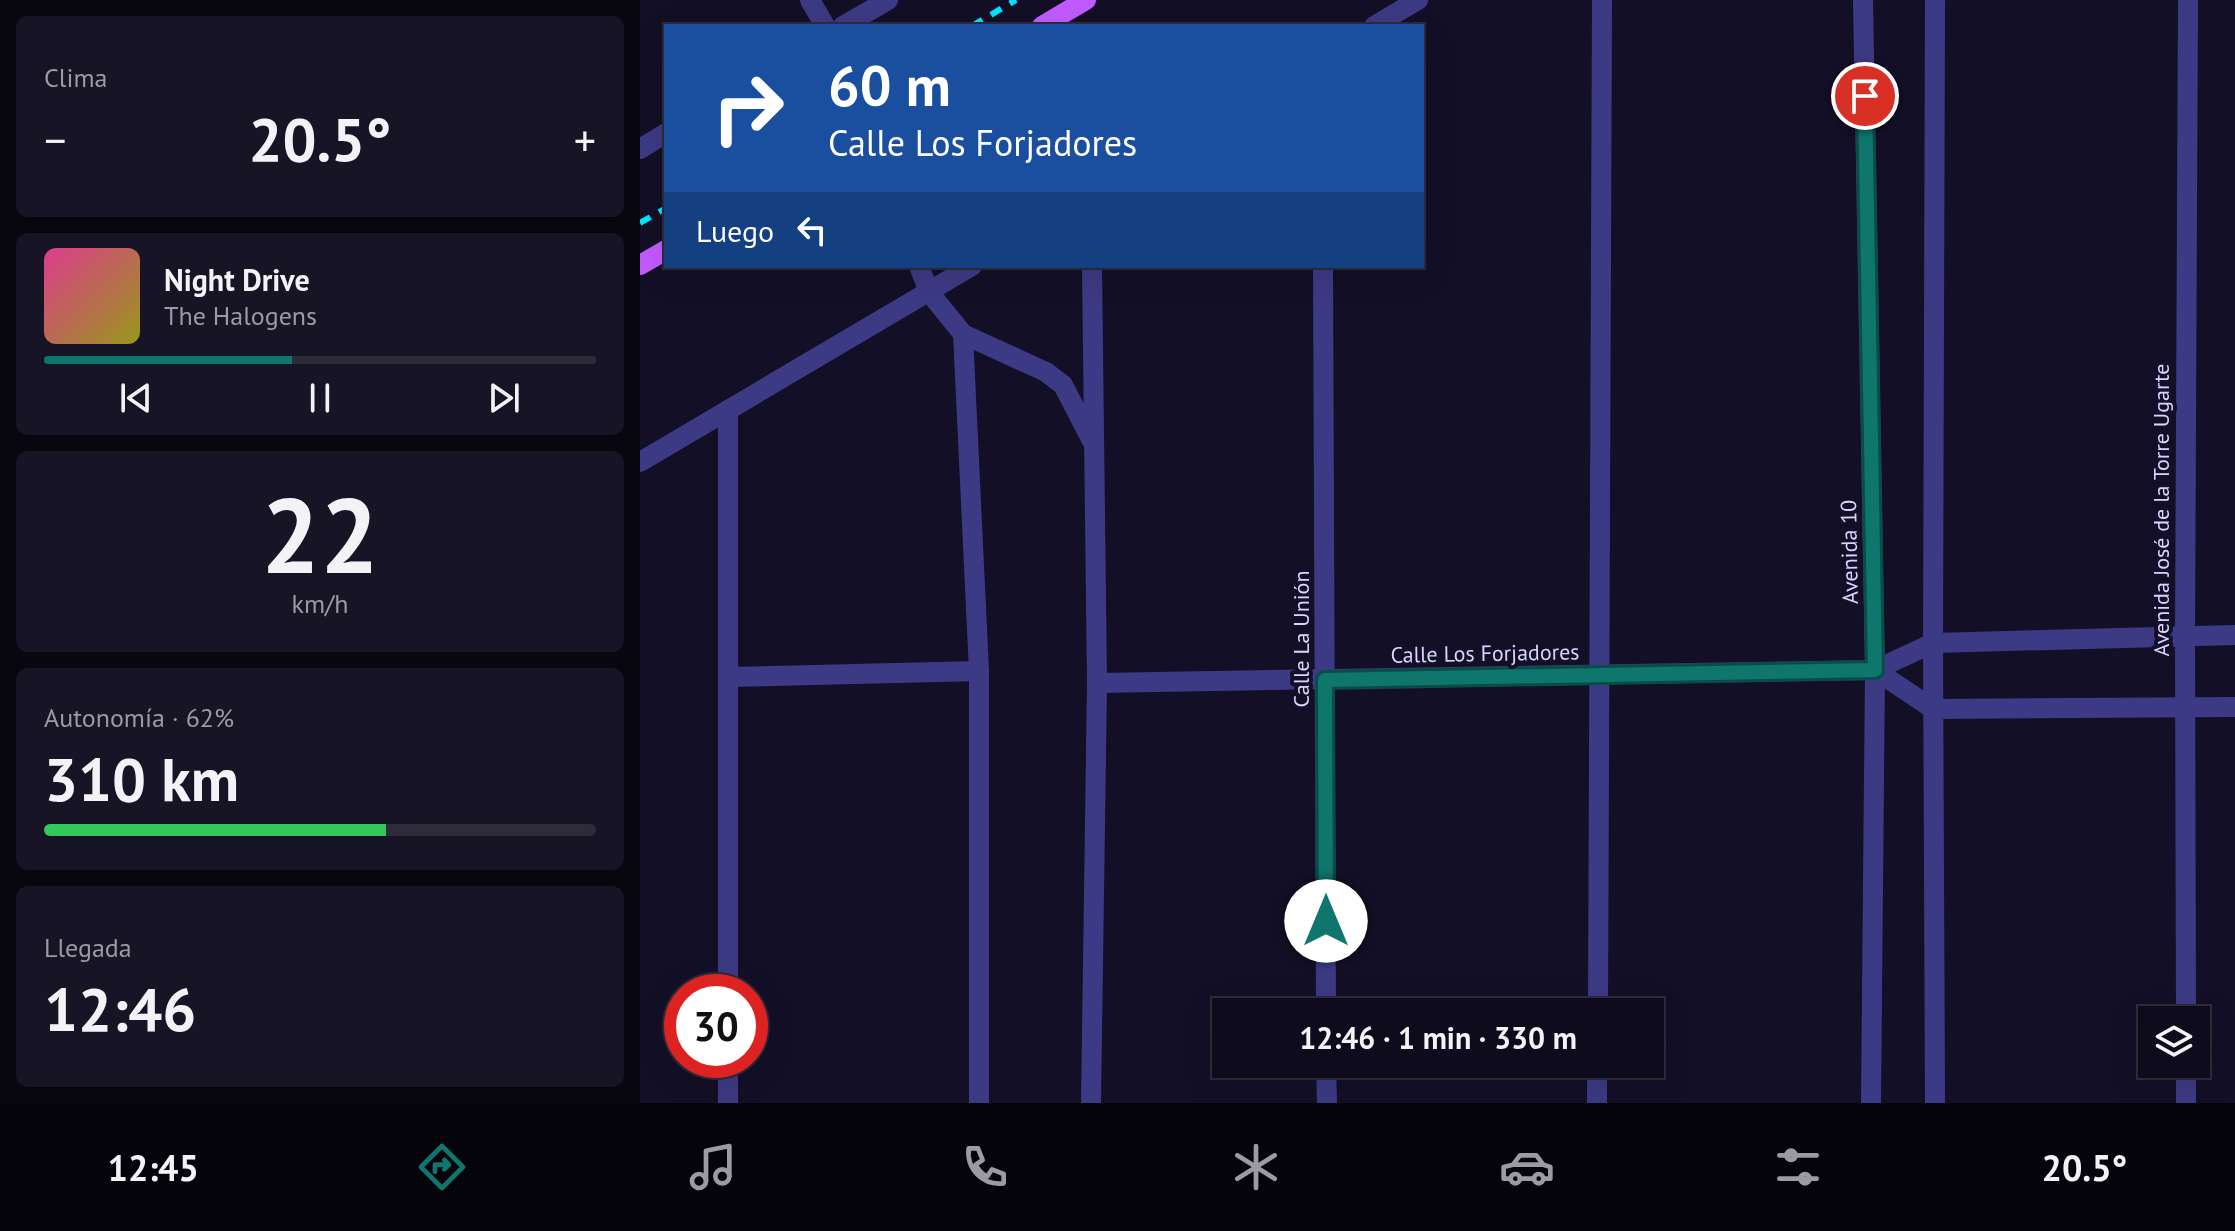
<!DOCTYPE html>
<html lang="es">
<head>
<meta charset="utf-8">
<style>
  :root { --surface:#0e0b1c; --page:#171425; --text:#f1f3f6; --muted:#9b9ba3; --line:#2e2b3b; --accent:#0f766e }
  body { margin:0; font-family:"PT Sans",sans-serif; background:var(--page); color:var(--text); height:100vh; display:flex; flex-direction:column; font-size:30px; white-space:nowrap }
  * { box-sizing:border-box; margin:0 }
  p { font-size:26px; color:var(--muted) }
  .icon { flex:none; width:44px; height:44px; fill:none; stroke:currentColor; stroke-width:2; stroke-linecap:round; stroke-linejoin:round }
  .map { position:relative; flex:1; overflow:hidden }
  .sheet { display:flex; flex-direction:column; gap:16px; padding:16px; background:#08060f; width:640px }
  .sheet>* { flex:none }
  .guide { position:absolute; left:24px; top:24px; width:760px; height:244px; border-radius:0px; box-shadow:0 8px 32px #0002,0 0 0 2px var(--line); background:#1a4fa0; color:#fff; overflow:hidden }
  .buttons { position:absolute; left:1498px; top:1006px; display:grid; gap:16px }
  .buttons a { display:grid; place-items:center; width:72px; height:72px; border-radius:0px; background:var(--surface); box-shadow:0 8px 32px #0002,0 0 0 2px var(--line); font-size:40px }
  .speed { position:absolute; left:24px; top:974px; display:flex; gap:16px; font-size:40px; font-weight:700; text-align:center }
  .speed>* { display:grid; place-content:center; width:104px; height:104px; border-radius:50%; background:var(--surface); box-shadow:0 8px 32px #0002,0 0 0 2px var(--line); line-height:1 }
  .speed .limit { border:12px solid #d22; background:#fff; color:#111 }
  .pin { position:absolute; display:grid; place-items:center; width:68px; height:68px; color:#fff; margin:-34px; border:4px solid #fff; border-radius:50%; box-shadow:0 2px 8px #0007 }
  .me { position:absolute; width:88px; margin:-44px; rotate:0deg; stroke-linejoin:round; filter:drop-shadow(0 0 6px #0008) }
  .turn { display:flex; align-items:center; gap:28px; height:168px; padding:0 32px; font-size:36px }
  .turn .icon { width:104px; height:104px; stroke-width:2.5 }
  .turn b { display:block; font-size:56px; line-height:68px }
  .then { display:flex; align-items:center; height:76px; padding:0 32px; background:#0003; gap:16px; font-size:30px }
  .big { font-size:60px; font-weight:800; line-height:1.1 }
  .sheet .widget { flex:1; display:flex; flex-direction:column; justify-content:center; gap:12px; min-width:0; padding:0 28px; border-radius:12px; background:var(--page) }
  .sheet .dial { align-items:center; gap:0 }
  .dial b { font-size:104px; line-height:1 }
  .song { display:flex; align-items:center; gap:24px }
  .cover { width:96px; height:96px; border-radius:12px; background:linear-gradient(135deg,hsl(330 70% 55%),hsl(60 70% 35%)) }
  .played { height:8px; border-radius:4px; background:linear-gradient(90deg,var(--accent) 45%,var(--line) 45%) }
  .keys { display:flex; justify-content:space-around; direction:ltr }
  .heat { display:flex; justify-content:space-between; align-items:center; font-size:44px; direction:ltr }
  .charge { height:12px; border-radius:6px; background:linear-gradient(90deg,#34c759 62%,var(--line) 0) }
  .trip { position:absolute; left:572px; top:998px; width:452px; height:80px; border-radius:0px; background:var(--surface); box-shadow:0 8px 32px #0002,0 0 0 2px var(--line); font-weight:800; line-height:80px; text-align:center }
  .tabs { display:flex; height:128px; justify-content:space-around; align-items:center; background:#06040b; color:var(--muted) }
  .tabs .icon { width:56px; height:56px }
  .tabs .selected { color:var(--accent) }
  .tabs b { font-size:36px; color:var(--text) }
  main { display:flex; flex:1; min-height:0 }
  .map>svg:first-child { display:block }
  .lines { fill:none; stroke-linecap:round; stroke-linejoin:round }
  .minor { stroke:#3d3a85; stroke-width:20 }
  .major { stroke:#c25bff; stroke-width:20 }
  .rail { stroke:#00e5ff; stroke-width:6; stroke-dasharray:12 10; stroke-linecap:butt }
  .route-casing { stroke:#0a4d48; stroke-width:20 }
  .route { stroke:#0f766e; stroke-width:14 }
  .labels { text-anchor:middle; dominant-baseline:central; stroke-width:8; stroke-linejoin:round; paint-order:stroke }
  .street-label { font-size:22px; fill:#d9d4ff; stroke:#130f26 }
</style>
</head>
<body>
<main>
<section class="sheet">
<div class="widget"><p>Clima</p>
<div class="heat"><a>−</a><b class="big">20.5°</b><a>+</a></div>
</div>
<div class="widget">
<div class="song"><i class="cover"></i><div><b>Night Drive</b><p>The Halogens</p></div></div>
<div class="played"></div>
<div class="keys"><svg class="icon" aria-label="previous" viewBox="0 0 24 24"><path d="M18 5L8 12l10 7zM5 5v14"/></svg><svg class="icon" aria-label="pause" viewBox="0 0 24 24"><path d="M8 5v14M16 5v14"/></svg><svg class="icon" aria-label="next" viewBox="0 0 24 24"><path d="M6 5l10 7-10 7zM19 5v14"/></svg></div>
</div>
<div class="widget dial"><b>22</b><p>km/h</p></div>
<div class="widget"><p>Autonomía · 62%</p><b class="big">310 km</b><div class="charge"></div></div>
<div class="widget"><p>Llegada</p><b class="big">12:46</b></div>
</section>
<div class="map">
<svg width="1595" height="1103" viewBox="0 0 1595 1103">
  <rect width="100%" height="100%" fill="#130f26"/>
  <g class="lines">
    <!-- minor -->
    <g class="minor">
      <polyline points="170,0 185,26"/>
      <polyline points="1223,0 1235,670 1231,1103"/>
      <polyline points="203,26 248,0"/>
      <polyline points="734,26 778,0"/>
      <polyline points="0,149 26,133"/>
      <polyline points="279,266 289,292 323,334 339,671 339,1103"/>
      <polyline points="683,266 686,1012"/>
      <polyline points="323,334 406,372 423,385 452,441"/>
      <polyline points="88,410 88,992"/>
      <polyline points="0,462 332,266"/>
      <polyline points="1235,670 1293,709 1595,707"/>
      <polyline points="88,677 339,671"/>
      <polyline points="457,683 1235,670 1293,643 1595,635"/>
      <polyline points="958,1012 962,0"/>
      <polyline points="1546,1020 1545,636 1548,0"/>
      <polyline points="88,1060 88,1103"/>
      <polyline points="686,1064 687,1103"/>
      <polyline points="1546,1064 1546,1103"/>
      <polyline points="451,1103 457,683 452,266"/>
      <polyline points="957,1103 957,1064"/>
      <polyline points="1295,1103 1293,643 1295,0"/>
    </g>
    <!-- major -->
    <g class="major">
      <polyline points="402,26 446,0"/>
      <polyline points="0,265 26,250"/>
    </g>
    <!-- rail -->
    <g class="rail">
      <polyline points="332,26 376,0"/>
      <polyline points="0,223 26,208"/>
    </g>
  </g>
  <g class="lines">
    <!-- route casing -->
    <g class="route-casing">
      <polyline id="route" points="686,921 685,680 1235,670 1225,96"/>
    </g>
    <!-- route -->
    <use href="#route" class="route"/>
  </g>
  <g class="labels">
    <!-- street labels -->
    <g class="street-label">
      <text transform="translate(1521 510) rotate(-90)">Avenida José de la Torre Ugarte</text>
      <text transform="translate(1209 552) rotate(-91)">Avenida 10</text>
      <text transform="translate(661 639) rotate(-90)">Calle La Unión</text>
      <text transform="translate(845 653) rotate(-1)">Calle Los Forjadores</text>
    </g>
  </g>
</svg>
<div class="buttons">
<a><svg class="icon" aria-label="layers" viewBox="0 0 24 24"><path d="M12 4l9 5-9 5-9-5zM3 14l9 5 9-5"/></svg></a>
</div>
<div class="speed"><div class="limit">30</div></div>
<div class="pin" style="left:1225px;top:96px;background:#d93025"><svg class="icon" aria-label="arrive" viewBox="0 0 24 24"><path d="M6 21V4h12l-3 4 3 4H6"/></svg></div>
<svg class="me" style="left:686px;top:921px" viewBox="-20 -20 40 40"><circle r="19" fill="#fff"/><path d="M0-13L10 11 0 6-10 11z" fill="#0f766e"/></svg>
<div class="trip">12:46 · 1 min · 330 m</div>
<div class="guide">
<div class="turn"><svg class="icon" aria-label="right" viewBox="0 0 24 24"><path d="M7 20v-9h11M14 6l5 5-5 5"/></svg><div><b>60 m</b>Calle Los Forjadores</div></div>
<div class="then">Luego<svg class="icon" aria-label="left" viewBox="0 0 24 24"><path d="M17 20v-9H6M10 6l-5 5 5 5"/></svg></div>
</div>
</div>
</main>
<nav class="tabs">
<b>12:45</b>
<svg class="icon selected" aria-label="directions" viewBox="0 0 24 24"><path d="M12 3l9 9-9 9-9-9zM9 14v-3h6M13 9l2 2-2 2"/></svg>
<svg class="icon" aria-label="music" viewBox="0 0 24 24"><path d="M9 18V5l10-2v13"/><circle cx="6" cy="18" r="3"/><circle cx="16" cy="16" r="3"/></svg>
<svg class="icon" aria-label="phone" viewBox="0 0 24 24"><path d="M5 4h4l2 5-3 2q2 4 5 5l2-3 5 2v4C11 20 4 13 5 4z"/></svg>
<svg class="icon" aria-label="climate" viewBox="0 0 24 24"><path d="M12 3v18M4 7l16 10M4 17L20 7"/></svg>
<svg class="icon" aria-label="car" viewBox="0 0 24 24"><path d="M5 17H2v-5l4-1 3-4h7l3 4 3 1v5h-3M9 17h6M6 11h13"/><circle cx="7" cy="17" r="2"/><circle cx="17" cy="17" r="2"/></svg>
<svg class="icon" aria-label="filters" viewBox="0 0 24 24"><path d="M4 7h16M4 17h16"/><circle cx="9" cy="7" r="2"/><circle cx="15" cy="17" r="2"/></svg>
<b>20.5°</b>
</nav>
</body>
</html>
